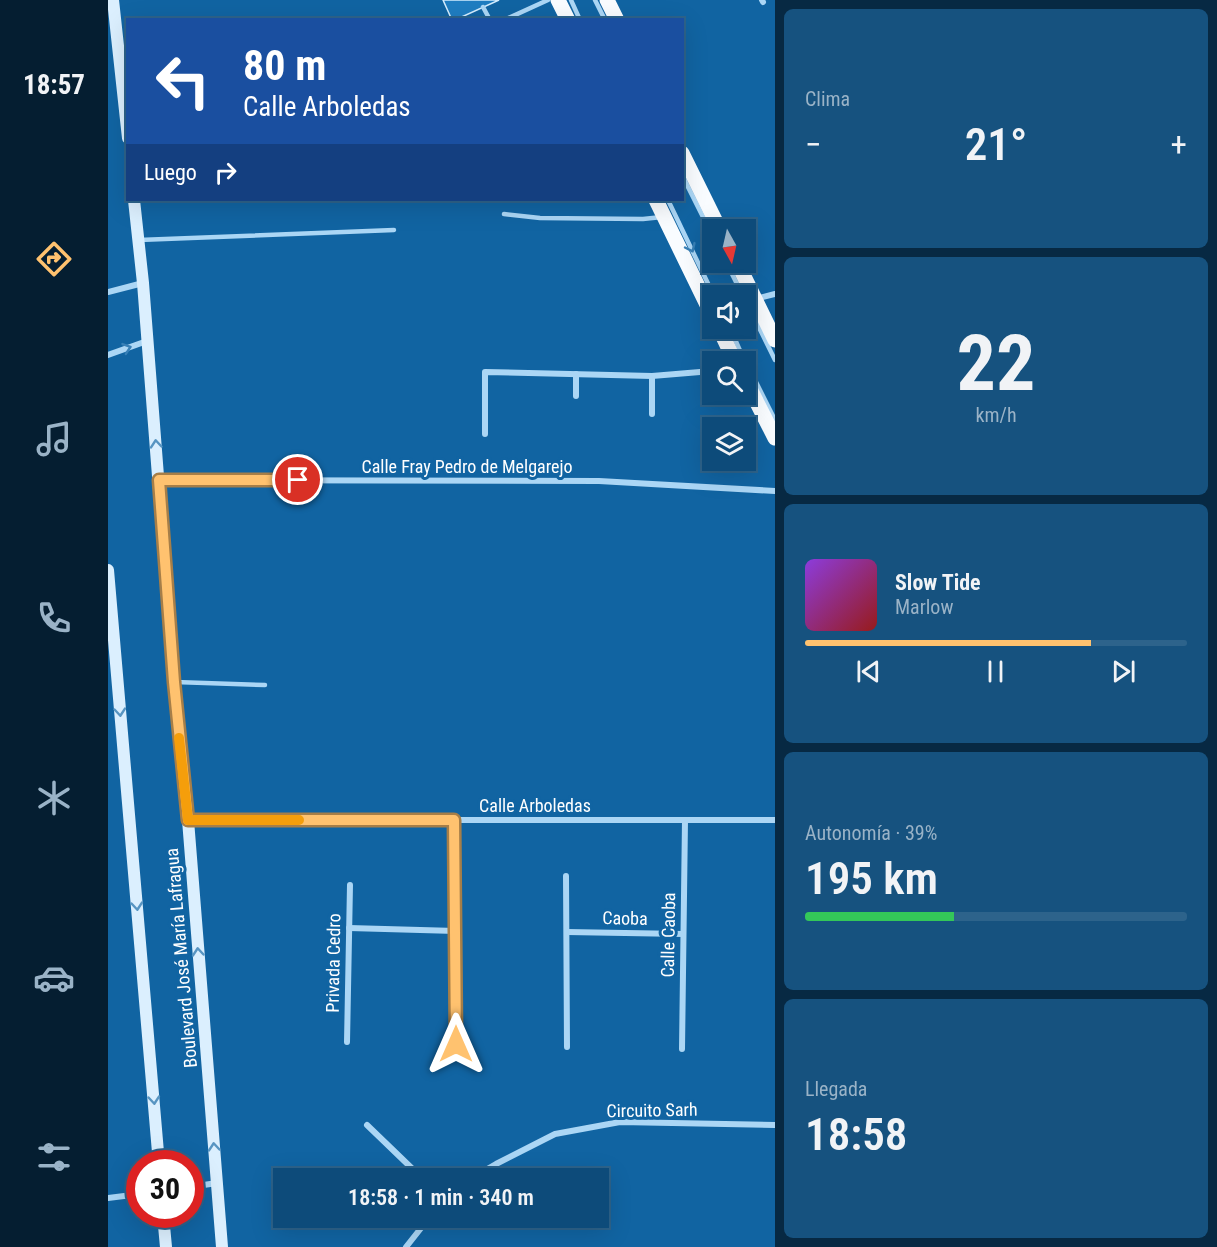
<!DOCTYPE html>
<html lang="es">
<head>
<meta charset="utf-8">
<style>
  :root { --surface:#0d4b7a; --page:#16527f; --text:#f1f3f6; --muted:#9ab3c7; --line:#2d638b; --accent:#ffc26f }
  body { margin:0; font-family:"Roboto Condensed",sans-serif; background:var(--page); color:var(--text); height:100vh; display:flex; flex-direction:column; font-size:22px; white-space:nowrap }
  * { box-sizing:border-box; margin:0 }
  p { font-size:20px; color:var(--muted) }
  .icon { flex:none; width:33px; height:33px; fill:none; stroke:currentColor; stroke-width:2; stroke-linecap:round; stroke-linejoin:round }
  .map { position:relative; flex:1; overflow:hidden }
  .sheet { display:flex; flex-direction:column; gap:9px; padding:9px; background:#072943; width:442px }
  .sheet>* { flex:none }
  .top-card { position:absolute; left:18px; top:18px; width:558px; height:183px; border-radius:0px; box-shadow:0 6px 24px #0002,0 0 0 2px var(--line); background:#1a4fa0; color:#fff; overflow:hidden }
  .needle { width:39px; rotate:172deg }
  .buttons { position:absolute; left:594px; top:219px; display:grid; gap:12px }
  .buttons a { display:grid; place-items:center; width:54px; height:54px; border-radius:0px; background:var(--surface); box-shadow:0 6px 24px #0002,0 0 0 2px var(--line); font-size:30px }
  .speed { position:absolute; left:18px; top:1150px; display:flex; gap:12px; font-size:30px; font-weight:700; text-align:center }
  .speed>* { display:grid; place-content:center; width:78px; height:78px; border-radius:50%; background:var(--surface); box-shadow:0 6px 24px #0002,0 0 0 2px var(--line); line-height:1 }
  .speed .limit { border:9px solid #d22; background:#fff; color:#111 }
  .pin { position:absolute; display:grid; place-items:center; width:51px; height:51px; color:#fff; margin:-26px; border:3px solid #fff; border-radius:50%; box-shadow:0 2px 6px #0007 }
  .me { position:absolute; width:66px; margin:-33px; rotate:0deg; stroke-linejoin:round; filter:drop-shadow(0 0 4px #0008) }
  .turn { display:flex; align-items:center; gap:21px; height:126px; padding:0 18px; font-size:27px }
  .turn .icon { width:78px; height:78px; stroke-width:2.5 }
  .turn b { display:block; font-size:42px; line-height:51px }
  .then { display:flex; align-items:center; height:57px; padding:0 18px; background:#0003; gap:12px; font-size:22px }
  .big { font-size:45px; font-weight:600; line-height:1.1 }
  .sheet .card { flex:1; display:flex; flex-direction:column; justify-content:center; gap:9px; min-width:0; padding:0 21px; border-radius:9px; background:var(--page) }
  .sheet .dial { align-items:center; gap:0 }
  .dial b { font-size:78px; line-height:1 }
  .song { display:flex; align-items:center; gap:18px }
  .cover { width:72px; height:72px; border-radius:9px; background:linear-gradient(135deg,hsl(270 70% 55%),hsl(0 70% 35%)) }
  .played { height:6px; border-radius:3px; background:linear-gradient(90deg,var(--accent) 75%,var(--line) 75%) }
  .keys { display:flex; justify-content:space-around; direction:ltr }
  .heat { display:flex; justify-content:space-between; align-items:center; font-size:33px; direction:ltr }
  .charge { height:9px; border-radius:4px; background:linear-gradient(90deg,#34c759 39%,var(--line) 0) }
  .trip { position:absolute; left:165px; top:1168px; width:336px; height:60px; border-radius:0px; background:var(--surface); box-shadow:0 6px 24px #0002,0 0 0 2px var(--line); font-weight:600; line-height:60px; text-align:center }
  main { display:flex; flex:1; min-height:0 }
  .tab-bar { display:flex; flex-direction:column; width:108px; justify-content:space-around; align-items:center; background:#051e31; color:var(--muted) }
  .tab-bar .icon { width:42px; height:42px }
  .tab-bar .selected { color:var(--accent) }
  .tab-bar b { font-size:27px; color:var(--text) }
  .map>svg:first-child { display:block }
  .building { fill:#1f7dc1; stroke:#d4edfe; stroke-width:1.5 }
  .lines { fill:none; stroke-linecap:round; stroke-linejoin:round }
  .service { stroke:#abd6f5; stroke-width:4.5 }
  .minor { stroke:#abd6f5; stroke-width:6 }
  .secondary { stroke:#dbeffe; stroke-width:12 }
  .primary { stroke:#f9fcff; stroke-width:15 }
  .oneway { stroke:#3880b7 }
  .oneway2 { stroke:#5895c2 }
  .route-casing { stroke:#a67e48; stroke-width:15 }
  .route { stroke:#ffc26f; stroke-width:10 }
  .slow { stroke:#f59e0b; stroke-width:10 }
  .labels { text-anchor:middle; dominant-baseline:central; stroke-width:6; stroke-linejoin:round; paint-order:stroke }
  .street-label { font-size:18px; fill:#fff; stroke:#1164a2 }
</style>
</head>
<body>
<main>
<nav class="tab-bar">
<b>18:57</b>
<svg class="icon selected" aria-label="directions" viewBox="0 0 24 24"><path d="M12 3l9 9-9 9-9-9zM9 14v-3h6M13 9l2 2-2 2"/></svg>
<svg class="icon" aria-label="music" viewBox="0 0 24 24"><path d="M9 18V5l10-2v13"/><circle cx="6" cy="18" r="3"/><circle cx="16" cy="16" r="3"/></svg>
<svg class="icon" aria-label="phone" viewBox="0 0 24 24"><path d="M5 4h4l2 5-3 2q2 4 5 5l2-3 5 2v4C11 20 4 13 5 4z"/></svg>
<svg class="icon" aria-label="climate" viewBox="0 0 24 24"><path d="M12 3v18M4 7l16 10M4 17L20 7"/></svg>
<svg class="icon" aria-label="car" viewBox="0 0 24 24"><path d="M5 17H2v-5l4-1 3-4h7l3 4 3 1v5h-3M9 17h6M6 11h13"/><circle cx="7" cy="17" r="2"/><circle cx="17" cy="17" r="2"/></svg>
<svg class="icon" aria-label="filters" viewBox="0 0 24 24"><path d="M4 7h16M4 17h16"/><circle cx="9" cy="7" r="2"/><circle cx="15" cy="17" r="2"/></svg>
</nav>
<div class="map">
<svg width="667" height="1247" viewBox="0 0 667 1247">
  <rect width="100%" height="100%" fill="#1164a2"/>
  <!-- building -->
  <polygon class="building" points="335,0 391,0 347,20 344,20"/>
  <g class="lines">
    <!-- service -->
    <g class="service">
      <polyline points="463,0 472,20"/>
      <polyline points="487,0 497,20"/>
      <polyline points="375,7 382,20"/>
      <polyline points="396,20 440,0"/>
      <polyline points="574,175 604,235"/>
      <polyline points="560,200 606,296"/>
      <polyline points="396,214 432,218 535,219 554,217"/>
      <polyline points="31,240 286,230"/>
      <polyline points="618,262 635,296"/>
      <polyline points="638,301 667,360"/>
      <polyline points="622,328 637,362"/>
      <polyline points="638,362 667,420"/>
      <polyline points="67,682 157,685"/>
    </g>
    <!-- minor -->
    <g class="minor">
      <polyline points="654,0 655,2"/>
      <polyline points="0,292 35,283"/>
      <polyline points="647,299 667,294"/>
      <polyline points="0,355 39,341"/>
      <polyline points="468,396 468,374"/>
      <polyline points="544,414 544,376"/>
      <polyline points="377,434 377,372 544,376 604,371"/>
      <polyline points="51,480 491,481 667,491"/>
      <polyline points="80,820 667,820"/>
      <polyline points="347,820 348,1044"/>
      <polyline points="458,876 459,1047"/>
      <polyline points="241,928 348,931"/>
      <polyline points="459,932 575,934"/>
      <polyline points="239,1042 242,885"/>
      <polyline points="574,1049 577,820"/>
      <polyline points="259,1125 315,1179"/>
      <polyline points="362,1179 388,1164 447,1134 512,1122 667,1125"/>
      <polyline points="82,1187 109,1183"/>
      <polyline points="0,1198 32,1194"/>
      <polyline points="298,1247 321,1218"/>
    </g>
    <!-- secondary -->
    <g class="secondary">
      <polyline points="5,0 20,138"/>
      <polyline points="26,200 35,283 66,682 80,820 114,1247"/>
      <polyline points="0,570 51,1164"/>
      <polyline points="55,1215 58,1247"/>
    </g>
    <!-- primary -->
    <g class="primary">
      <polyline points="450,0 460,20"/>
      <polyline points="499,0 509,20"/>
      <polyline points="574,153 612,230"/>
      <polyline points="548,200 604,315"/>
      <polyline points="629,262 667,340"/>
      <polyline points="611,328 627,362"/>
      <polyline points="638,381 667,438"/>
    </g>
  </g>
  <!-- one-way arrows -->
  <defs><path id="oneway-chevron" d="M-2-3.5L2.5 0L-2 3.5" fill="none" stroke-width="1.6" stroke-linecap="round" stroke-linejoin="round" transform="scale(1.5)"/></defs>
  <g class="oneway">
    <use href="#oneway-chevron" transform="translate(583 248) rotate(65)"/>
    <use href="#oneway-chevron" transform="translate(19 348) rotate(-19)"/>
  </g>
  <g class="oneway2">
    <use href="#oneway-chevron" transform="translate(48 444) rotate(-95)"/>
    <use href="#oneway-chevron" transform="translate(12 712) rotate(85)"/>
    <use href="#oneway-chevron" transform="translate(29 906) rotate(85)"/>
    <use href="#oneway-chevron" transform="translate(90 952) rotate(-95)"/>
    <use href="#oneway-chevron" transform="translate(46 1100) rotate(85)"/>
    <use href="#oneway-chevron" transform="translate(106 1147) rotate(-95)"/>
  </g>
  <g class="lines">
    <!-- route casing -->
    <g class="route-casing">
      <polyline id="route" points="190,480 51,480 66,682 80,820 346,820 348,1044"/>
    </g>
    <!-- route -->
    <use href="#route" class="route"/>
    <!-- slow -->
    <polyline class="slow" points="71,738 80,820 191,820"/>
  </g>
  <g class="labels">
    <!-- street labels -->
    <g class="street-label">
      <text x="359" y="466">Calle Fray Pedro de Melgarejo</text>
      <text x="427" y="805">Calle Arboledas</text>
      <text transform="translate(517 918) rotate(1)">Caoba</text>
      <text transform="translate(560 935) rotate(-89)">Calle Caoba</text>
      <text transform="translate(73 958) rotate(-95)">Boulevard José María Lafragua</text>
      <text transform="translate(225 963) rotate(-89)">Privada Cedro</text>
      <text transform="translate(544 1110) rotate(-1)">Circuito Sarh</text>
    </g>
  </g>
</svg>
<div class="buttons">
<a><svg class="needle" viewBox="-14 -14 28 28"><path d="M0-13l5 13h-10z" fill="#e53935"/><path d="M0 13l5-13h-10z" fill="#9ab3c7"/></svg></a>
<a><svg class="icon" aria-label="sound" viewBox="0 0 24 24"><path d="M4 9h4l5-4v14l-5-4H4zM17 9q2 3 0 6"/></svg></a>
<a><svg class="icon" aria-label="search" viewBox="0 0 24 24"><circle cx="10" cy="10" r="6"/><path d="M15 15l6 6"/></svg></a>
<a><svg class="icon" aria-label="layers" viewBox="0 0 24 24"><path d="M12 4l9 5-9 5-9-5zM3 14l9 5 9-5"/></svg></a>
</div>
<div class="speed"><div class="limit">30</div></div>
<div class="pin" style="left:190px;top:480px;background:#d93025"><svg class="icon" aria-label="arrive" viewBox="0 0 24 24"><path d="M6 21V4h12l-3 4 3 4H6"/></svg></div>
<svg class="me" style="left:348px;top:1044px" viewBox="-20 -20 40 40"><path d="M0-17L14 15 0 8-14 15z" fill="#ffc26f" stroke="#fff" stroke-width="4"/></svg>
<div class="trip">18:58 · 1 min · 340 m</div>
<div class="top-card">
<div class="turn"><svg class="icon" aria-label="left" viewBox="0 0 24 24"><path d="M17 20v-9H6M10 6l-5 5 5 5"/></svg><div><b>80 m</b>Calle Arboledas</div></div>
<div class="then">Luego<svg class="icon" aria-label="right" viewBox="0 0 24 24"><path d="M7 20v-9h11M14 6l5 5-5 5"/></svg></div>
</div>
</div>
<section class="sheet">
<div class="card"><p>Clima</p>
<div class="heat"><a>−</a><b class="big">21°</b><a>+</a></div>
</div>
<div class="card dial"><b>22</b><p>km/h</p></div>
<div class="card">
<div class="song"><i class="cover"></i><div><b>Slow Tide</b><p>Marlow</p></div></div>
<div class="played"></div>
<div class="keys"><svg class="icon" aria-label="previous" viewBox="0 0 24 24"><path d="M18 5L8 12l10 7zM5 5v14"/></svg><svg class="icon" aria-label="pause" viewBox="0 0 24 24"><path d="M8 5v14M16 5v14"/></svg><svg class="icon" aria-label="next" viewBox="0 0 24 24"><path d="M6 5l10 7-10 7zM19 5v14"/></svg></div>
</div>
<div class="card"><p>Autonomía · 39%</p><b class="big">195 km</b><div class="charge"></div></div>
<div class="card"><p>Llegada</p><b class="big">18:58</b></div>
</section>
</main>
</body>
</html>
